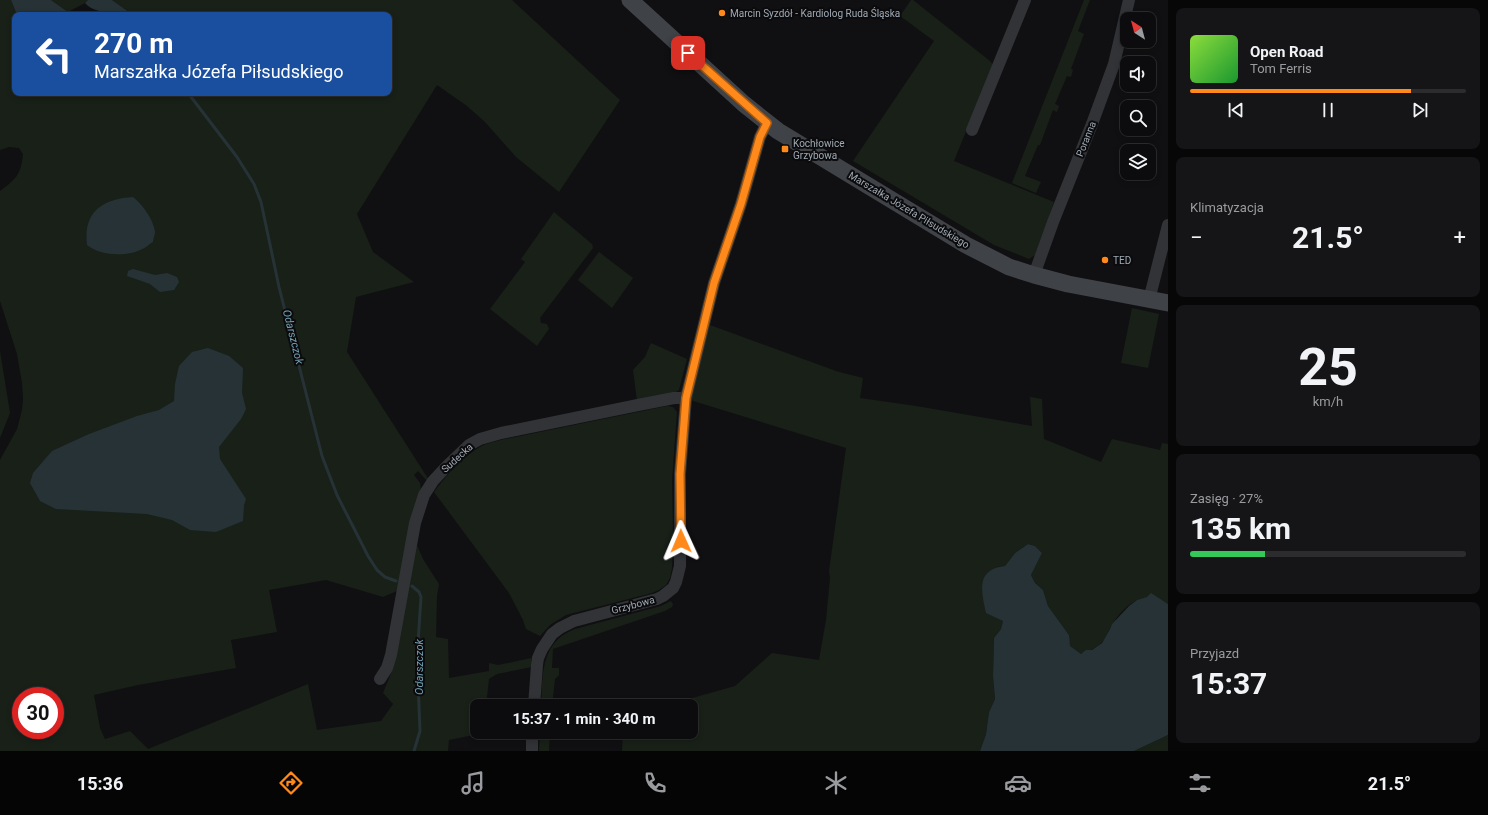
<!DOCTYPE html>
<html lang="pl">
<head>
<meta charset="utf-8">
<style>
  :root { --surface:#0c0c0e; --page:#151517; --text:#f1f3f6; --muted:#9a9b9e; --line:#2c2c2e; --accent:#ff8a1b }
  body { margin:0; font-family:Roboto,sans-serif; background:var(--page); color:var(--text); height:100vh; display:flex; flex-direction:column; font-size:15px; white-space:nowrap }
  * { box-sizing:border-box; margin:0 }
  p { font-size:13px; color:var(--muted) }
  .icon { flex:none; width:22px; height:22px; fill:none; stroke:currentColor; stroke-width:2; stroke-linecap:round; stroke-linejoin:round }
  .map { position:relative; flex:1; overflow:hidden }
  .drawer { display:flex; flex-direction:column; gap:8px; padding:8px; background:#070708; width:320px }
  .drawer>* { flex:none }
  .top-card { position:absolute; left:12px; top:12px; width:380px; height:84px; border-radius:8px; box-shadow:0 2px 6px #0003,0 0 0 1px var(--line); background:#1a4fa0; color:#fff; overflow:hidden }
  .needle { width:26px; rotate:324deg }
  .fabs { position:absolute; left:1120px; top:12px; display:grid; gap:8px }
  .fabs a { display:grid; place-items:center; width:36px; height:36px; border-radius:8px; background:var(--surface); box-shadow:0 2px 6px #0003,0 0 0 1px var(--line); font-size:20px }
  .speed { position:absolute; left:12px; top:687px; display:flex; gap:8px; font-size:20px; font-weight:700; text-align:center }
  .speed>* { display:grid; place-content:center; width:52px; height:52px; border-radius:50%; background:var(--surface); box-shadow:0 2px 6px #0003,0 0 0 1px var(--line); line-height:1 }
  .speed .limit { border:6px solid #d22; background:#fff; color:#111 }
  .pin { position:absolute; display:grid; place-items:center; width:34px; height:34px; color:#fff; margin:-17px; border-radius:8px; box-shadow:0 2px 6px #0006 }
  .me { position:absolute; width:44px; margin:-22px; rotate:359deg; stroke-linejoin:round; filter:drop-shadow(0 0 3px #0008) }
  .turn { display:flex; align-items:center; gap:14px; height:84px; padding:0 16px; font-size:18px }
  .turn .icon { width:52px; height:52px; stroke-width:2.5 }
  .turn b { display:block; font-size:28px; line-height:34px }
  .big { font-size:30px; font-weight:700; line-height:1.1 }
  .drawer .tile { flex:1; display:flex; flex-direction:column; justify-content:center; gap:6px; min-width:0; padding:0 14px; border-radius:8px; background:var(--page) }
  .drawer .dial { align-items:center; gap:0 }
  .dial b { font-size:52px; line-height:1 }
  .song { display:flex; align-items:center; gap:12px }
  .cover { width:48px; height:48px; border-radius:6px; background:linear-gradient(135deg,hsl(90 70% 55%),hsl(130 70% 35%)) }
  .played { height:4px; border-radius:2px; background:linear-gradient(90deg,var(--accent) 80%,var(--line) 80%) }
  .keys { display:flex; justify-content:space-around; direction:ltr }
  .heat { display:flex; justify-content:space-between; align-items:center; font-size:22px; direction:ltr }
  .charge { height:6px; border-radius:3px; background:linear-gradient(90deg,#34c759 27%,var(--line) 0) }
  .trip { position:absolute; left:470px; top:699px; width:228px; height:40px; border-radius:8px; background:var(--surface); box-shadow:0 2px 6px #0003,0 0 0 1px var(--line); font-weight:700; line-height:40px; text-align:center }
  .tabs { display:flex; height:64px; justify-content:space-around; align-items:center; background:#050506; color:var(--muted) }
  .tabs .icon { width:28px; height:28px }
  .tabs .selected { color:var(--accent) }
  .tabs b { font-size:18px; color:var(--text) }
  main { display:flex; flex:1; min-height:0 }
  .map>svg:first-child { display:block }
  .green { fill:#182018; fill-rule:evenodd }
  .water { fill:#263236 }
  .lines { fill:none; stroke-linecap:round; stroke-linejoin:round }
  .stream { stroke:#263236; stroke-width:3 }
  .street { stroke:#313337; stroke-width:12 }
  .secondary { stroke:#3f4247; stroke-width:17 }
  .route-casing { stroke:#a65a12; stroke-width:10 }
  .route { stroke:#ff8a1b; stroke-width:7 }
  .poi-dot { fill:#ff8a1b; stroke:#0b0b0d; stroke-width:1.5 }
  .labels { text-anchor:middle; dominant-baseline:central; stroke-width:4; stroke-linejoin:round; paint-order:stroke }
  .poi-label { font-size:10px; fill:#a0aab4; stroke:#0b0b0d; text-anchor:start }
  .street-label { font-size:10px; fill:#a0aab4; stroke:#0b0b0d }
  .water-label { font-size:11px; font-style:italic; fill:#73a0b3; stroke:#0b0b0d }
</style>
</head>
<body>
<main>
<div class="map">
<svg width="1168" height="751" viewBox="0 0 1168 751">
  <rect width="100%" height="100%" fill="#101012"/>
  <!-- green -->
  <g class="green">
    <path d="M0,0h11l6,15h-2v78h374v-78h-256l-21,-15h400l108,100 -61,92 -43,-35 -31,-35 -18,-16 -30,-21 -80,129 16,38 41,30 -58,15 -9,55 82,128 -1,2 -10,-11 -4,4 6,8 1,8 -24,100 -14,6 -57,-17 -57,10 8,42 -46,8 5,28 -98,17 -44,10 6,33 5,11 25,-8 18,18 160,-65 9,46 64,-9 12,-17 -10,-11 9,-22 23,-125 2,-1 6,14 16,25 -2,12 -1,41 12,2 1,39 40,-7v-8l9,2 33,-7 1,9 -35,7 -8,5 -3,27h-9v26l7,1 -35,7 -1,11h-448v-291l17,-31 5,-19 1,-11 -1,-16 -5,-29 -17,-53v-110c16,-12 21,-16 23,-37l-4,-6 -10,-1 -9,3zM21,696h34v34h-34z"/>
    <polygon points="51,0 88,0 85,3 68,12"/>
    <polygon points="911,0 913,0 990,61 993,65 954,161 1054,202 1035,255 1029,259 994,245 853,161 934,41 900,16"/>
    <polygon points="1084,0 1090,0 1078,31 1084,34 1071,69 1073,70 1071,77 1067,76 1055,104 1059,106 1057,112 1053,110 1040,145 1038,145 1025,176 1041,182 1036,193 1012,183"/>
    <polygon points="554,212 592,244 593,248 540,318 541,323 547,324 549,329 537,346 490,309 525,262 521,259"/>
    <polygon points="599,252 633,278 612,308 578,280"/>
    <polygon points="1132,308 1159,314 1148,368 1121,363"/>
    <path d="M710,325l129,47 24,6 -3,20 56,8 116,20 -2,-29 12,2 2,40 57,23 11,-23 48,11 2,-7 6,1v160c-24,-14 -41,-2 -55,19 -4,6 -7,16 -13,21 -5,5 -12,7 -19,10l-12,-8v-11l-21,-29 -5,-16 -8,-7 -4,-8 11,-22 -7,-7 -7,-2 -13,9 -10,13 -8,1 -1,50 7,4 -2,8 -7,9 -1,38 2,23 -6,13 -3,22 -6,17h-358l1,-19h68v-26h-67v-2l40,2 71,-20 37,-33 47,7 7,-40 4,-42 -1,-7 17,-123 -156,-48z"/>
    <polygon points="651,343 687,359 679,390 673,394 637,401 633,370 645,357"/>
    <polygon points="0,351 10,413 0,438"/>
    <path d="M667,406l6,1 4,5 -5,69 1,52 -1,35 -2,10 -4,7 -7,5 -7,3 -86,22 -16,10 -10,11 -14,-7 -3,-9 -14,-27 -75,-101c12,-16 31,-39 50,-47 6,-3 14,-4 21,-6z"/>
    <path d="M671,601l2,3 -1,3 -7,4 -112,38 -1,19h7v7l-4,4 -3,27h-11c2,-31 -1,-64 34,-77l86,-23z"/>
    <polygon points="540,732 550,732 549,751 539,751"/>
    <polygon points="1168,735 1168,751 1134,751"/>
  </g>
  <!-- water -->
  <g class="water">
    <polygon points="11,0 51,0 68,12 70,15 17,15"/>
    <path d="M88,0h24l21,15h-28c-8,-7 -13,-4 -20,-12z"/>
    <path d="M133,197c9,7 21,23 22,35 0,3 -2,7 -2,10 -4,2 -7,6 -11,7 -14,8 -42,7 -55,-4 -4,-33 15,-46 46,-48z"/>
    <polygon points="133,269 155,275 167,273 177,277 179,282 174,290 160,292 150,284 127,276 128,271"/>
    <polygon points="208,348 229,356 243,368 242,393 246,409 241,419 219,447 220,459 246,499 244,505 243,521 216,532 190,530 172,520 147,514 56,509 40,501 30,483 33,473 52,451 89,434 137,416 159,410 174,401 175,384 179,366 192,352"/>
    <path d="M1028,544l7,2 7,7 -11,22 4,8 8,7 5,16 21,29 1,11 11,8 5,-4h6l10,-7 8,-14 2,-5 17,-18 8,-6 10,-3 4,-4 17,11v131l-34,16h-154l6,-17 3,-22 6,-13 -2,-23 1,-38 7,-9 2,-8 -17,-8c-5,-22 -10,-44 19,-47l10,-13z"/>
  </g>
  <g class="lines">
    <!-- stream -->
    <g class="stream">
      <polyline points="188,93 237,157 254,184 261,202 279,287 322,456 337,495 368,556 377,570 385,577 396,581"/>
      <polyline points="412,586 419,592 421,597 417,658 420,731 414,751"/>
    </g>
    <!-- street -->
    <g class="street">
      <polyline points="972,130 1025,0"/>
      <polyline points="1034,275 1053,222 1092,124 1114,64 1129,0"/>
      <polyline points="1149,300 1168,225"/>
      <polyline points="380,679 387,668 391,655 415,523 424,495 433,481 447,466 469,445 480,439 501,433 638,405 674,398 686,398"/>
      <polyline points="534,706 537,665 538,658 542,649 552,634 560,628 574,621 657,599 663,596 673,588 676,582 680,566 680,474 686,398 714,283 741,204 760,137 767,123"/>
      <polyline points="532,751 532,732"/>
    </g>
    <!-- secondary -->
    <polyline class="secondary" points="630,0 744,104 778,131 966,245 1009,267 1034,275 1068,284 1168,303"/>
  </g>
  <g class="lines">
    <!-- route casing -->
    <g class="route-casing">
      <polyline id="route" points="681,541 680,474 686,398 714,283 741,204 760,137 767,123 688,53"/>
    </g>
    <!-- route -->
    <use href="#route" class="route"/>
  </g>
  <!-- markers -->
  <g class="poi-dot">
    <circle cx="722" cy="13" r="4"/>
    <rect x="781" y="145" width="8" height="8" rx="2"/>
    <circle cx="1105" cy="260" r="4"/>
  </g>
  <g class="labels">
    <!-- poi labels -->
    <g class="poi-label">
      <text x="730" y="13">Marcin Syzdół - Kardiolog Ruda Śląska</text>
      <text x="793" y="143">Kochłowice<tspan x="793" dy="12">Grzybowa</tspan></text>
      <text x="1113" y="260">TED</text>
    </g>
    <!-- street labels -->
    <g class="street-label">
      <text transform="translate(1086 139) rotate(-68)">Poranna</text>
      <text transform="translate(909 210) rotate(31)">Marszałka Józefa Piłsudskiego</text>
      <text transform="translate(457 458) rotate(-42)">Sudecka</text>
      <text transform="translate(633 605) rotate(-15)">Grzybowa</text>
    </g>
    <!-- water labels -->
    <g class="water-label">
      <text transform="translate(293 337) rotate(76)">Odarszczok</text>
      <text transform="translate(419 667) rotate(-90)">Odarszczok</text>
    </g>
  </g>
</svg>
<div class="fabs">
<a><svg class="needle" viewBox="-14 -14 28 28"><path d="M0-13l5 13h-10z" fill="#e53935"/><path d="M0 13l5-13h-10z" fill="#9a9b9e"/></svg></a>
<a><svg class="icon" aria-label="sound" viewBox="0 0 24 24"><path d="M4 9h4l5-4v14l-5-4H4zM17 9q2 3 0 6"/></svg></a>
<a><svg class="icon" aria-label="search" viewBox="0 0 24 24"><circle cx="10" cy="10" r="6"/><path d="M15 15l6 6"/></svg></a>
<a><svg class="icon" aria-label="layers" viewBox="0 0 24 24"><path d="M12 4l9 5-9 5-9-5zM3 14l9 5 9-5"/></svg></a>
</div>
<div class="speed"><div class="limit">30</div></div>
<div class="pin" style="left:688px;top:53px;background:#d93025"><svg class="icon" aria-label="arrive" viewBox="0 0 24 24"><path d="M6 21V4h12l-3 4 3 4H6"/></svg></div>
<svg class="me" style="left:681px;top:541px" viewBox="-20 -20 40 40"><path d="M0-17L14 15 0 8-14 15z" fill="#ff8a1b" stroke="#fff" stroke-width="4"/></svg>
<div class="trip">15:37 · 1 min · 340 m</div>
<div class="top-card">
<div class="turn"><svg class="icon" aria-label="left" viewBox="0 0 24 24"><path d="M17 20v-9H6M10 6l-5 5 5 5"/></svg><div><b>270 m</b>Marszałka Józefa Piłsudskiego</div></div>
</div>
</div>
<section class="drawer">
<div class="tile">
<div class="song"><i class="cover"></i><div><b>Open Road</b><p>Tom Ferris</p></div></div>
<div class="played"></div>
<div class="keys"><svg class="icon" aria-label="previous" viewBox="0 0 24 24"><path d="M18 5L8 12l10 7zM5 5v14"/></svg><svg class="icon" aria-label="pause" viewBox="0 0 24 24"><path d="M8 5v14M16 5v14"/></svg><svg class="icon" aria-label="next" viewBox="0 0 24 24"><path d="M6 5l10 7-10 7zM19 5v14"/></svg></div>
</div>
<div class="tile"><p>Klimatyzacja</p>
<div class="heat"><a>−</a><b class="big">21.5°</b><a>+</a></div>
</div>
<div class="tile dial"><b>25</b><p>km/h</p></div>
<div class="tile"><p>Zasięg · 27%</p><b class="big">135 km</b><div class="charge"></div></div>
<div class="tile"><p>Przyjazd</p><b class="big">15:37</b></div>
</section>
</main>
<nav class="tabs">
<b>15:36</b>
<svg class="icon selected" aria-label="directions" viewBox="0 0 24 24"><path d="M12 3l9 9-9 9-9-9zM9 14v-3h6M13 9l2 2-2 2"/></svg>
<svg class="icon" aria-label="music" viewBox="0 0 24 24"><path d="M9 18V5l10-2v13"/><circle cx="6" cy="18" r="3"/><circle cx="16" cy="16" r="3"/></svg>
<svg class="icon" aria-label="phone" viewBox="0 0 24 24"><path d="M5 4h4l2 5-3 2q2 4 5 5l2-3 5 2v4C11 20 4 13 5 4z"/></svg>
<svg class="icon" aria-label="climate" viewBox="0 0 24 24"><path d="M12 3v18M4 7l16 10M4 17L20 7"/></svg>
<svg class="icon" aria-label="car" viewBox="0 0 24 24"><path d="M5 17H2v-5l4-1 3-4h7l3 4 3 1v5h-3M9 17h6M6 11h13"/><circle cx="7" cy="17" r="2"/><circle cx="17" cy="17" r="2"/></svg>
<svg class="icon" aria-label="filters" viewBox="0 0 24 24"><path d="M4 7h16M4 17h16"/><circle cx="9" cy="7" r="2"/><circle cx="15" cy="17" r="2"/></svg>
<b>21.5°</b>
</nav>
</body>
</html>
